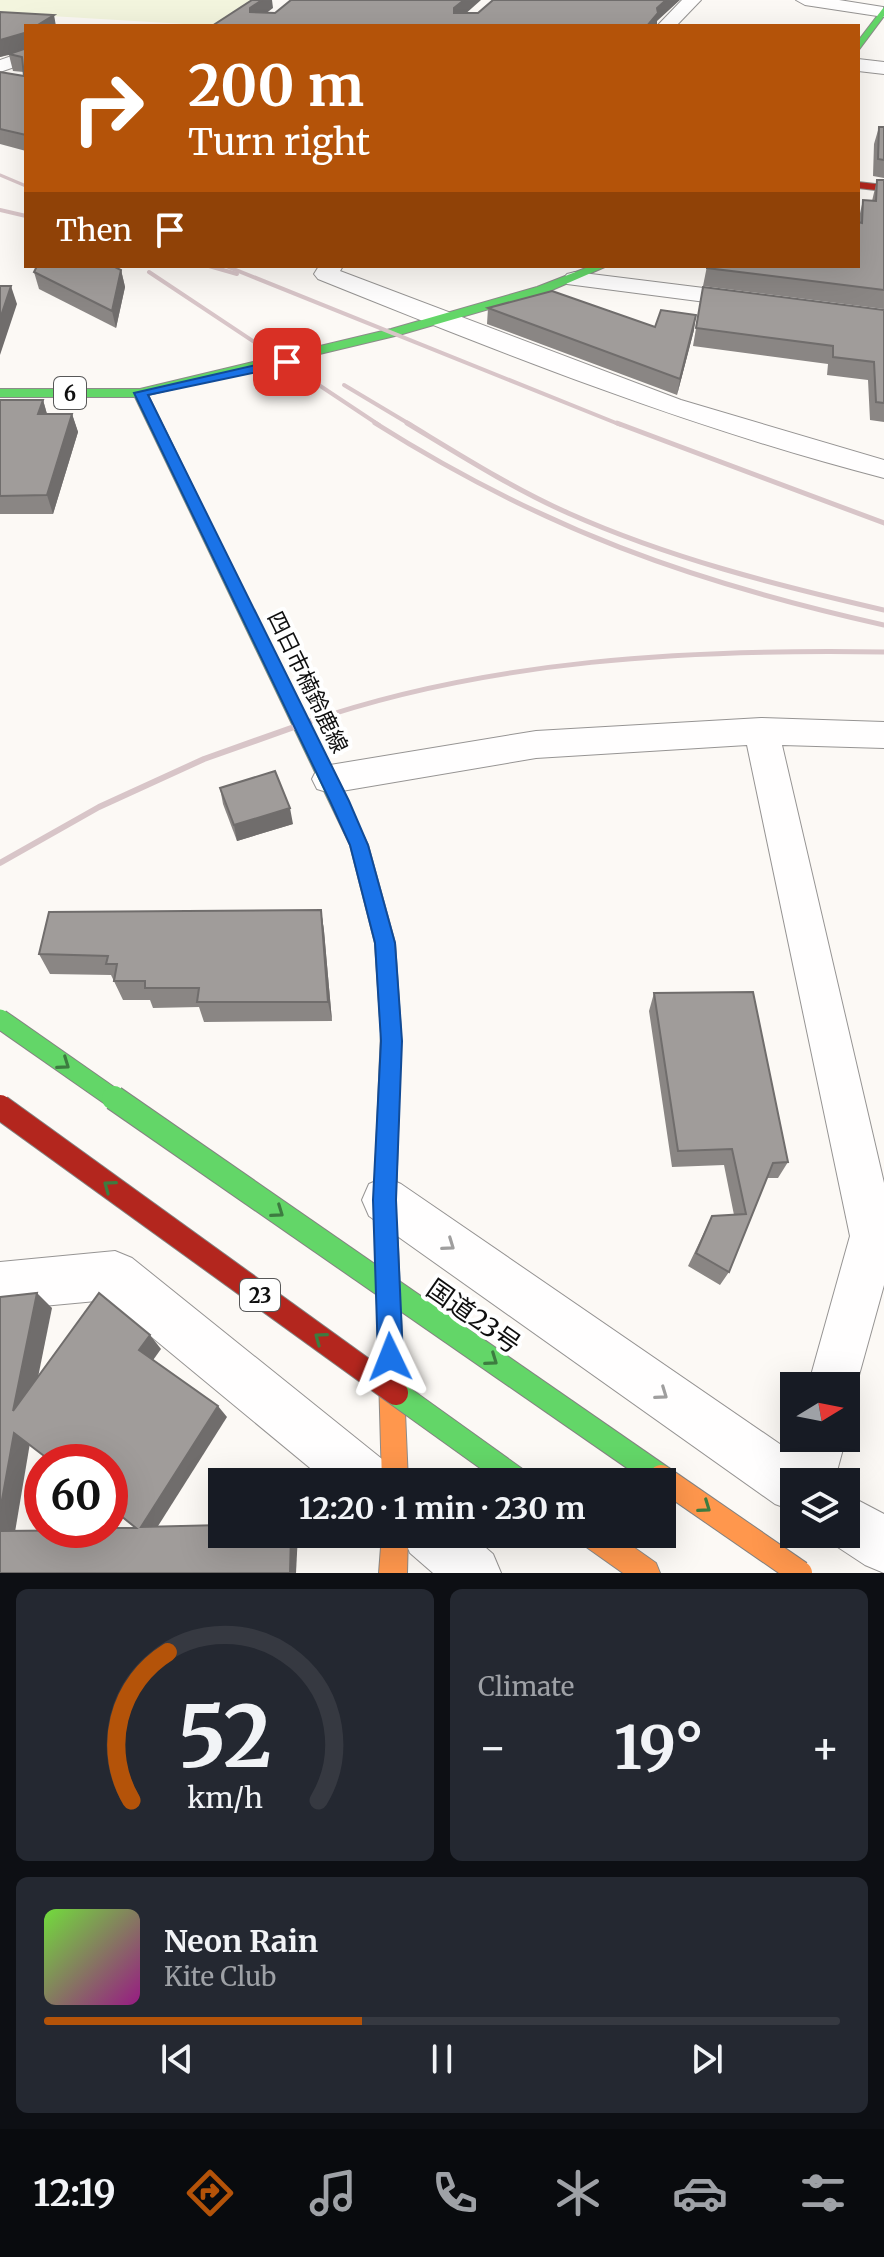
<!DOCTYPE html>
<html lang="en">
<head>
<meta charset="utf-8">
<style>
  :root { --surface:#171b24; --page:#242831; --text:#f1f3f6; --muted:#9ea1a6; --line:#363941; --accent:#b45309 }
  body { margin:0; font-family:Merriweather,"Noto Sans JP",serif; background:var(--page); color:var(--text); height:100vh; display:flex; flex-direction:column; font-size:30px; white-space:nowrap }
  * { box-sizing:border-box; margin:0 }
  p { font-size:26px; color:var(--muted) }
  .icon { flex:none; width:44px; height:44px; fill:none; stroke:currentColor; stroke-width:2; stroke-linecap:round; stroke-linejoin:round }
  .map { position:relative; height:1573px; overflow:hidden }
  .drawer { display:flex; flex-direction:column; gap:16px; padding:16px; background:#0d0f14; flex:1 }
  .drawer>* { flex:none }
  .guide { position:absolute; left:24px; top:24px; width:836px; height:244px; border-radius:0px; box-shadow:0 8px 32px #0002; background:#b45309; color:#fff; overflow:hidden }
  .needle { width:52px; rotate:80deg }
  .controls { position:absolute; left:780px; top:1372px; display:grid; gap:16px }
  .controls a { display:grid; place-items:center; width:80px; height:80px; border-radius:0px; background:var(--surface); box-shadow:0 8px 32px #0002; font-size:40px }
  .speed { position:absolute; left:24px; top:1444px; display:flex; gap:16px; font-size:40px; font-weight:700; text-align:center }
  .speed>* { display:grid; place-content:center; width:104px; height:104px; border-radius:50%; background:var(--surface); box-shadow:0 8px 32px #0002; line-height:1 }
  .speed .limit { border:12px solid #d22; background:#fff; color:#111 }
  .pin { position:absolute; display:grid; place-items:center; width:68px; height:68px; color:#fff; margin:-34px; border-radius:16px; box-shadow:0 4px 12px #0006 }
  .me { position:absolute; width:88px; margin:-44px; rotate:358deg; stroke-linejoin:round; filter:drop-shadow(0 0 6px #0008) }
  .turn { display:flex; align-items:center; gap:28px; height:168px; padding:0 32px; font-size:36px }
  .turn .icon { width:104px; height:104px; stroke-width:2.5 }
  .turn b { display:block; font-size:56px; line-height:68px }
  .then { display:flex; align-items:center; height:76px; padding:0 32px; background:#0003; gap:16px; font-size:30px }
  .big { font-size:60px; font-weight:700; line-height:1.1 }
  .drawer .widget { flex:1; display:flex; flex-direction:column; justify-content:center; gap:12px; min-width:0; padding:0 28px; border-radius:12px; background:var(--page) }
  .drawer .dial { align-items:center; gap:0 }
  .dial svg { height:208px; overflow:visible; fill:none; stroke:var(--line); stroke-width:7; stroke-linecap:round; text-anchor:middle }
  .dial text { fill:var(--text); stroke:none }
  .song { display:flex; align-items:center; gap:24px }
  .cover { width:96px; height:96px; border-radius:12px; background:linear-gradient(135deg,hsl(100 70% 55%),hsl(310 70% 35%)) }
  .played { height:8px; border-radius:4px; background:linear-gradient(90deg,var(--accent) 40%,var(--line) 40%) }
  .keys { display:flex; justify-content:space-around; direction:ltr }
  .heat { display:flex; justify-content:space-between; align-items:center; font-size:44px; direction:ltr }
  .drawer .tiles { flex:1; display:grid; gap:16px; grid-template-columns:1fr 1fr }
  .widget:last-child { grid-column:span 2 }
  .trip { position:absolute; left:208px; top:1468px; width:468px; height:80px; border-radius:0px; background:var(--surface); box-shadow:0 8px 32px #0002; font-weight:700; line-height:80px; text-align:center }
  .menu { display:flex; height:128px; justify-content:space-around; align-items:center; background:#090b0e; color:var(--muted) }
  .menu .icon { width:56px; height:56px }
  .menu .on { color:var(--accent) }
  .menu b { font-size:36px; color:var(--text) }
  .map>svg:first-child { display:block }
  .pitch { fill:#f3f5de }
  .lines { fill:none; stroke-linecap:round; stroke-linejoin:round }
  .street-casing { stroke:#969493; stroke-width:2 }
  .fast-casing { stroke:#8c8b89; stroke-width:2 }
  .slow-casing { stroke:#8c8b89; stroke-width:2 }
  .jam-casing { stroke:#8c8b89; stroke-width:2 }
  .street { fill:#fffefe; fill-rule:evenodd }
  .fast { fill:#63d668; fill-rule:evenodd }
  .slow { fill:#ff974d; fill-rule:evenodd }
  .jam { fill:#b3261e; fill-rule:evenodd }
  .rail-far3 { stroke:#d8c5c8; stroke-width:3 }
  .rail-far2 { stroke:#d8c5c8; stroke-width:4 }
  .rail-far1 { stroke:#d8c5c8; stroke-width:5 }
  .rail { stroke:#d8c5c8; stroke-width:6 }
  .fast-bridge-far1-casing { stroke:#838280; stroke-width:21; stroke-linecap:butt }
  .fast-bridge-casing { stroke:#838280; stroke-width:26; stroke-linecap:butt }
  .slow-bridge-casing { stroke:#838280; stroke-width:26; stroke-linecap:butt }
  .jam-bridge-casing { stroke:#838280; stroke-width:26; stroke-linecap:butt }
  .fast-bridge-far1 { stroke:#63d668; stroke-width:19 }
  .fast-bridge { stroke:#63d668; stroke-width:24 }
  .slow-bridge { stroke:#ff974d; stroke-width:24 }
  .jam-bridge { stroke:#b3261e; stroke-width:24 }
  .wall { fill:#8a8684 }
  .shaded-wall { fill:#706d6c }
  .building { fill:#a09c9a; stroke:#706d6c; stroke-width:2 }
  .oneway { stroke:#3d7c40 }
  .oneway2 { stroke:#9f9e9e }
  .route { fill:#1a73e8; stroke:#114b97; stroke-width:2 }
  .labels { text-anchor:middle; dominant-baseline:central; stroke-width:8; stroke-linejoin:round; paint-order:stroke }
  .shield { fill:#fff; stroke:#575757; stroke-width:2 }
  .shield-label { font-size:20px; font-weight:bold; fill:#0f0f0f }
  .street-label { font-size:22px; fill:#0f0f0f; stroke:#fff }
  .near-street-label { font-size:26px; fill:#0f0f0f; stroke:#fff }
</style>
</head>
<body>
<div class="map">
<svg width="884" height="1573" viewBox="0 0 884 1573">
  <rect width="100%" height="100%" fill="#fcf9f5"/>
  <!-- pitch -->
  <polygon class="pitch" points="0,0 260,0 218,26 17,14 0,11"/>
  <g class="lines">
    <!-- street casing -->
    <g class="street-casing">
      <g id="street">
        <polygon points="682,0 701,0 676,26 657,26"/>
        <polygon points="796,0 839,0 883,7 884,17 805,5"/>
        <polygon points="26,51 26,63 0,72 0,60"/>
        <polygon points="858,59 884,62 884,74 858,71"/>
        <path d="M319,266h24l-3,5 341,129 203,60v18c-194,-50 -380,-124 -566,-199l-4,-5z"/>
        <polygon points="575,272 752,294 764,301 752,308 567,284 563,279 567,274"/>
        <polygon points="761,718 884,722 884,748 782,745 884,1183 884,1285 851,1404 846,1406 846,1386 808,1386 850,1236 747,745 536,758 330,793 317,789 312,779 317,769 330,765 536,731"/>
        <polygon points="385,1177 401,1184 790,1451 794,1438 846,1438 834,1482 794,1482 794,1511 775,1504 369,1216 362,1200 369,1184"/>
        <polygon points="115,1251 132,1258 387,1463 394,1482 327,1482 107,1300 0,1310 0,1262"/>
        <polygon points="846,1494 884,1514 884,1573 865,1565 827,1540 825,1534 846,1534"/>
        <polygon points="402,1534 470,1534 493,1554 501,1573 433,1573 410,1553"/>
      </g>
    </g>
    <!-- fast casing -->
    <g class="fast-casing">
      <g id="fast">
        <polygon points="884,7 884,16 858,51 858,41"/>
        <polygon points="591,266 607,266 545,293 399,335 148,395 368,845 395,943 401,1033 398,1040 391,1043 384,1040 381,1033 375,943 350,845 135,397 0,397 0,389 140,389 391,329 537,287"/>
      </g>
    </g>
    <!-- slow casing -->
    <g class="slow-casing">
      <g id="slow">
        <polygon points="391,1023 398,1026 401,1033 396,1200 408,1482 382,1482 374,1200 381,1033 384,1026"/>
        <polygon points="382,1534 408,1534 407,1573 379,1573"/>
        <polygon points="579,1534 615,1534 656,1563 660,1573 623,1573 582,1544"/>
      </g>
    </g>
    <!-- jam casing -->
    <g class="jam-casing">
      <polygon id="jam" points="858,182 884,185 884,191 858,188"/>
    </g>
    <!-- street -->
    <use href="#street" class="street"/>
    <!-- fast -->
    <use href="#fast" class="fast"/>
    <!-- slow -->
    <use href="#slow" class="slow"/>
    <!-- jam -->
    <use href="#jam" class="jam"/>
    <!-- rail-far3 -->
    <polyline class="rail-far3" points="0,175 26,186"/>
    <!-- rail-far2 -->
    <g class="rail-far2">
      <polyline points="0,210 26,216"/>
      <polyline points="209,266 237,274"/>
      <polyline points="226,266 621,425"/>
      <polyline points="149,272 379,425"/>
      <polyline points="344,385 411,425"/>
    </g>
    <!-- rail-far1 -->
    <g class="rail-far1">
      <path d="M375,423c168,106 317,159 509,202"/>
      <path d="M407,423c53,32 105,65 161,90 101,45 208,72 316,97"/>
      <polyline points="617,423 884,523"/>
      <path d="M305,723c184,-64 386,-74 579,-71"/>
    </g>
    <!-- rail -->
    <polyline class="rail" points="0,863 99,807 204,759 311,721"/>
    <!-- fast-bridge-far1 casing -->
    <g class="fast-bridge-far1-casing">
      <polyline id="fast-bridge-far1" points="0,1019 116,1100"/>
    </g>
    <!-- fast-bridge casing -->
    <g class="fast-bridge-casing">
      <g id="fast-bridge">
        <polyline points="114,1098 661,1477"/>
        <polyline points="396,1393 520,1482"/>
      </g>
    </g>
    <!-- slow-bridge casing -->
    <g class="slow-bridge-casing">
      <polyline id="slow-bridge" points="661,1477 800,1573"/>
    </g>
    <!-- jam-bridge casing -->
    <g class="jam-bridge-casing">
      <polyline id="jam-bridge" points="0,1107 396,1393"/>
    </g>
    <!-- fast-bridge-far1 -->
    <use href="#fast-bridge-far1" class="fast-bridge-far1"/>
    <!-- fast-bridge -->
    <use href="#fast-bridge" class="fast-bridge"/>
    <!-- slow-bridge -->
    <use href="#slow-bridge" class="slow-bridge"/>
    <!-- jam-bridge -->
    <use href="#jam-bridge" class="jam-bridge"/>
  </g>
  <!-- wall -->
  <g class="wall">
    <polygon points="0,12 26,26 26,151 0,144 0,72 24,76 24,72 13,71 9,55 0,57"/>
    <polygon points="884,119 884,178 873,176 874,144 879,127 884,127"/>
    <polygon points="877,180 884,180 884,309 703,286 707,266 858,222 863,200 872,201"/>
    <polygon points="121,270 125,287 116,328 39,289 34,272"/>
    <polygon points="703,287 884,310 884,422 870,420 868,380 827,375 828,364 693,346"/>
    <polygon points="488,308 655,327 694,330 677,395 487,324"/>
    <polygon points="0,400 43,400 47,414 72,414 78,432 53,514 0,514"/>
    <polygon points="220,788 293,824 237,841 223,804"/>
    <polygon points="321,910 324,931 332,1021 204,1022 199,1007 153,1008 150,1000 123,1000 111,975 50,974 39,954"/>
    <polygon points="654,993 788,1162 778,1178 767,1178 729,1272 720,1285 688,1266 712,1216 734,1215 724,1165 672,1167 649,1011"/>
  </g>
  <!-- shaded-wall -->
  <g class="shaded-wall">
    <polygon points="262,0 272,0 273,8 252,24 250,8"/>
    <polygon points="464,0 481,0 454,24 454,8"/>
    <polygon points="666,0 680,0 657,21 657,26 647,26 657,8"/>
    <polygon points="54,15 56,26 36,26"/>
    <polygon points="24,33 26,49 0,57 0,40"/>
    <polygon points="121,270 125,287 116,328 112,311"/>
    <polygon points="11,286 17,304 0,355 0,319"/>
    <polygon points="696,315 694,330 677,395 680,379"/>
    <polygon points="43,400 48,418 38,414"/>
    <polygon points="72,414 78,432 53,514 47,495"/>
    <polygon points="290,808 293,824 237,841 234,825"/>
    <polygon points="321,910 324,931 332,1021 328,1002"/>
    <polygon points="37,1293 52,1308 29,1422 13,1411"/>
    <polygon points="150,1335 161,1349 151,1363 139,1350"/>
    <polygon points="218,1406 227,1417 153,1534 141,1527"/>
    <polygon points="14,1433 30,1443 14,1538 0,1532 0,1511"/>
    <polygon points="291,1534 298,1534 296,1573 290,1573"/>
  </g>
  <!-- building -->
  <g class="building">
    <polygon points="252,0 262,0 250,8 250,12 275,13 291,0 464,0 454,8 454,13 478,13 493,0 666,0 657,8 658,13 647,26 212,26"/>
    <polygon points="0,12 54,15 36,26 26,26 26,135 0,129 0,72 24,76 22,57 9,54 24,49 24,33 0,40"/>
    <polygon points="879,127 884,127 884,160 878,159"/>
    <polygon points="877,180 884,180 884,290 707,268 707,266 858,266 858,222 862,223 863,200 876,201"/>
    <polygon points="37,266 113,266 121,270 112,311 34,272"/>
    <polygon points="0,286 11,286 0,319"/>
    <polygon points="703,287 884,310 884,403 876,402 874,362 833,357 833,346 696,328"/>
    <polygon points="552,291 655,327 661,310 696,315 680,379 488,308"/>
    <polygon points="0,400 43,400 38,414 72,414 47,495 0,496"/>
    <polygon points="275,771 290,808 234,825 220,788"/>
    <polygon points="321,910 328,1002 197,1002 199,988 145,988 145,981 114,981 117,964 106,964 108,956 39,954 49,912"/>
    <polygon points="753,992 788,1162 773,1163 729,1272 696,1253 712,1216 746,1214 732,1149 678,1151 654,993"/>
    <polygon points="37,1293 13,1411 99,1293 150,1335 139,1350 218,1406 141,1527 222,1525 222,1534 291,1534 290,1573 0,1573 0,1531 110,1530 110,1528 136,1528 110,1507 110,1462 52,1462 14,1433 0,1511 0,1297"/>
  </g>
  <!-- one-way arrows -->
  <defs><path id="oneway-chevron" d="M-2-3.5L2.5 0L-2 3.5" fill="none" stroke-width="1.6" stroke-linecap="round" stroke-linejoin="round" transform="scale(2)"/></defs>
  <g class="oneway">
    <use href="#oneway-chevron" transform="translate(64 1064) rotate(35)"/>
    <use href="#oneway-chevron" transform="translate(109 1186) rotate(-144)"/>
    <use href="#oneway-chevron" transform="translate(278 1212) rotate(35)"/>
    <use href="#oneway-chevron" transform="translate(320 1338) rotate(-144)"/>
    <use href="#oneway-chevron" transform="translate(492 1360) rotate(35)"/>
    <use href="#oneway-chevron" transform="translate(705 1507) rotate(35)"/>
  </g>
  <g class="oneway2">
    <use href="#oneway-chevron" transform="translate(449 1245) rotate(35)"/>
    <use href="#oneway-chevron" transform="translate(662 1394) rotate(35)"/>
  </g>
  <!-- route -->
  <polygon class="route" points="287,358 293,362 291,365 148,395 349,801 368,845 395,943 402,1041 396,1200 403,1357 399,1366 390,1369 382,1366 378,1357 373,1200 381,1041 375,943 350,845 330,801 134,393"/>
  <g class="labels">
    <!-- shield labels -->
    <g class="shield">
      <rect x="54" y="377" width="32" height="32" rx="6"/>
      <rect x="240" y="1279" width="40" height="32" rx="6"/>
    </g>
    <g class="shield-label">
      <text x="70" y="393">6</text>
      <text x="260" y="1295">23</text>
    </g>
    <!-- street labels -->
    <g class="street-label">
      <text transform="translate(308 682) rotate(64)">四日市楠鈴鹿線</text>
    </g>
    <!-- near-street labels -->
    <g class="near-street-label">
      <text transform="translate(474 1316) rotate(35)">国道23号</text>
    </g>
  </g>
</svg>
<div class="controls">
<a><svg class="needle" viewBox="-14 -14 28 28"><path d="M0-13l5 13h-10z" fill="#e53935"/><path d="M0 13l5-13h-10z" fill="#9ea1a6"/></svg></a>
<a><svg class="icon" aria-label="layers" viewBox="0 0 24 24"><path d="M12 4l9 5-9 5-9-5zM3 14l9 5 9-5"/></svg></a>
</div>
<div class="speed"><div class="limit">60</div></div>
<div class="pin" style="left:287px;top:362px;background:#d93025"><svg class="icon" aria-label="arrive" viewBox="0 0 24 24"><path d="M6 21V4h12l-3 4 3 4H6"/></svg></div>
<svg class="me" style="left:390px;top:1357px" viewBox="-20 -20 40 40"><path d="M0-17L14 15 0 8-14 15z" fill="#1a73e8" stroke="#fff" stroke-width="4"/></svg>
<div class="trip">12:20 · 1 min · 230 m</div>
<div class="guide">
<div class="turn"><svg class="icon" aria-label="right" viewBox="0 0 24 24"><path d="M7 20v-9h11M14 6l5 5-5 5"/></svg><div><b>200 m</b>Turn right</div></div>
<div class="then">Then<svg class="icon" aria-label="arrive" viewBox="0 0 24 24"><path d="M6 21V4h12l-3 4 3 4H6"/></svg></div>
</div>
</div>
<section class="drawer">
<div class="tiles">
<div class="widget dial"><svg viewBox="0 0 100 80">
<path d="M14 69A42 42 0 1 1 86 69"/>
<path d="M14 69A42 42 0 0 1 28 12" stroke="#b45309"/>
<text x="50" y="56" font-size="32" font-weight="700">52</text>
<text x="50" y="72" font-size="11">km/h</text>
</svg></div>
<div class="widget"><p>Climate</p>
<div class="heat"><a>−</a><b class="big">19°</b><a>+</a></div>
</div>
<div class="widget">
<div class="song"><i class="cover"></i><div><b>Neon Rain</b><p>Kite Club</p></div></div>
<div class="played"></div>
<div class="keys"><svg class="icon" aria-label="previous" viewBox="0 0 24 24"><path d="M18 5L8 12l10 7zM5 5v14"/></svg><svg class="icon" aria-label="pause" viewBox="0 0 24 24"><path d="M8 5v14M16 5v14"/></svg><svg class="icon" aria-label="next" viewBox="0 0 24 24"><path d="M6 5l10 7-10 7zM19 5v14"/></svg></div>
</div>
</div>
</section>
<nav class="menu">
<b>12:19</b>
<svg class="icon on" aria-label="directions" viewBox="0 0 24 24"><path d="M12 3l9 9-9 9-9-9zM9 14v-3h6M13 9l2 2-2 2"/></svg>
<svg class="icon" aria-label="music" viewBox="0 0 24 24"><path d="M9 18V5l10-2v13"/><circle cx="6" cy="18" r="3"/><circle cx="16" cy="16" r="3"/></svg>
<svg class="icon" aria-label="phone" viewBox="0 0 24 24"><path d="M5 4h4l2 5-3 2q2 4 5 5l2-3 5 2v4C11 20 4 13 5 4z"/></svg>
<svg class="icon" aria-label="climate" viewBox="0 0 24 24"><path d="M12 3v18M4 7l16 10M4 17L20 7"/></svg>
<svg class="icon" aria-label="car" viewBox="0 0 24 24"><path d="M5 17H2v-5l4-1 3-4h7l3 4 3 1v5h-3M9 17h6M6 11h13"/><circle cx="7" cy="17" r="2"/><circle cx="17" cy="17" r="2"/></svg>
<svg class="icon" aria-label="filters" viewBox="0 0 24 24"><path d="M4 7h16M4 17h16"/><circle cx="9" cy="7" r="2"/><circle cx="15" cy="17" r="2"/></svg>
</nav>
</body>
</html>
